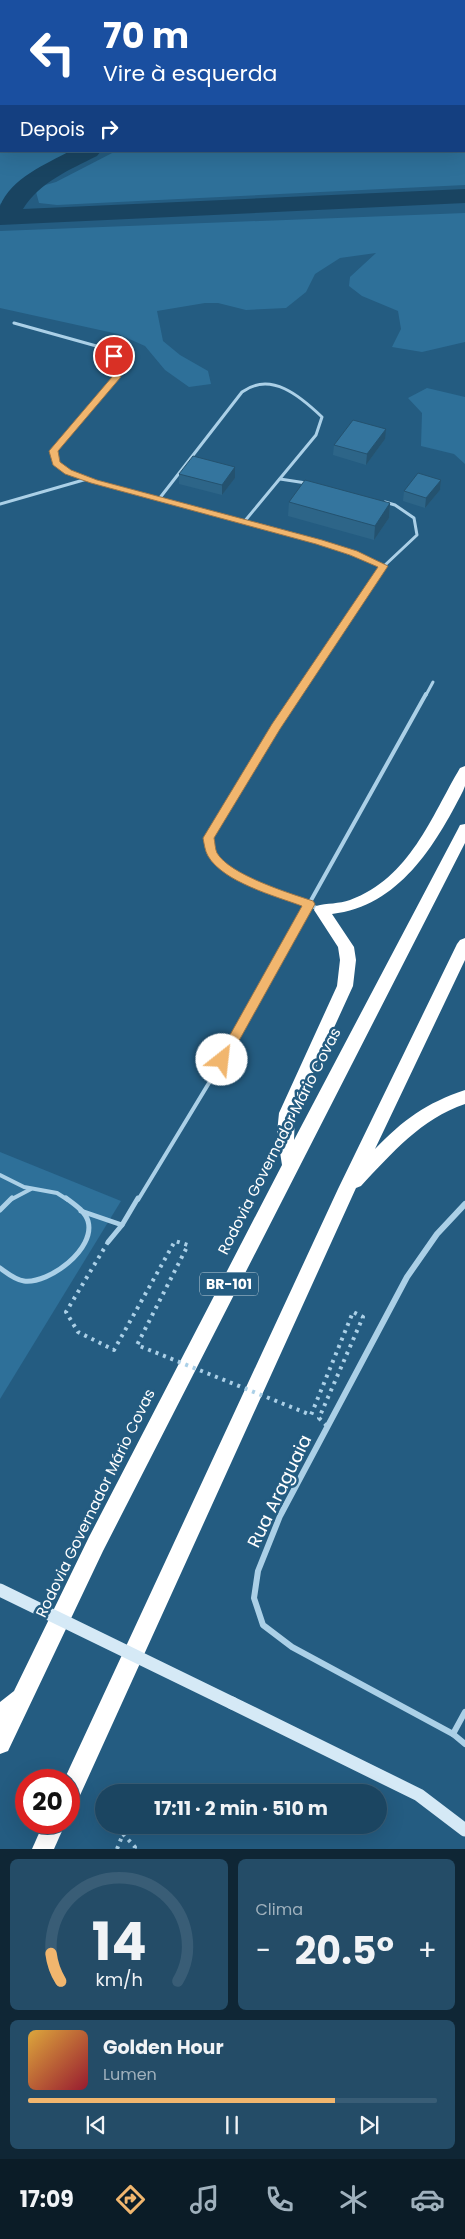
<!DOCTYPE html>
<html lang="pt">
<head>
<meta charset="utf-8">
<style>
  :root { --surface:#1b4561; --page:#244c67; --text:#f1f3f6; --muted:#a0b1bd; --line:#395d76; --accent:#f1b66e }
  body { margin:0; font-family:Poppins,sans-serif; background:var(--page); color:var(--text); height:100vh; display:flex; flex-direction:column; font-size:19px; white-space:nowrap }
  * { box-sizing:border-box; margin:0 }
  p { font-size:16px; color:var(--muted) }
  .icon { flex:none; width:28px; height:28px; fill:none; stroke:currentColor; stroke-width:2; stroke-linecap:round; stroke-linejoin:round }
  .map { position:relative; height:1849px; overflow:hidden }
  .drawer { display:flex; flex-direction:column; gap:10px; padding:10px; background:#0f2635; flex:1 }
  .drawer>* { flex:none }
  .guide { position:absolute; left:0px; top:0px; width:465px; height:152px; box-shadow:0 5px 20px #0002,0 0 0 1px var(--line); background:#1a4fa0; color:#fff; overflow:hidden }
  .speed { position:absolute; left:15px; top:1769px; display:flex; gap:10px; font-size:25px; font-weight:700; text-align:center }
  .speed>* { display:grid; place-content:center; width:65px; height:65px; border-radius:50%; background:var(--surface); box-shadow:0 5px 20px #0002,0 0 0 1px var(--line); line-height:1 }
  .speed .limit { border:8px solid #d22; background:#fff; color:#111 }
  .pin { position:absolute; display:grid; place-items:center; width:42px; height:42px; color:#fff; margin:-21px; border:2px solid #fff; border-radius:50%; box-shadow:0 1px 5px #0007 }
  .me { position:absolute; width:55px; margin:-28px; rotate:29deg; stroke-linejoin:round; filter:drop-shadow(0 0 4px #0008) }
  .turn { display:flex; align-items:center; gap:18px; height:105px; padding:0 20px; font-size:22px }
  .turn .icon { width:65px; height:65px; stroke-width:2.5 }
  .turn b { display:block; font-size:35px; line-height:42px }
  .then { display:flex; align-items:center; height:48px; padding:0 20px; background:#0003; gap:10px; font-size:19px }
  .big { font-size:38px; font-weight:700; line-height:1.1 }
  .drawer .tile { flex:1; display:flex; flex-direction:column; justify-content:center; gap:8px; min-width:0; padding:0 18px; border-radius:8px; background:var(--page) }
  .drawer .dial { align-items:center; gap:0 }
  .dial svg { height:130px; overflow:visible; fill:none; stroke:var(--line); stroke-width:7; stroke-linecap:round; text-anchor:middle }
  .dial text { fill:var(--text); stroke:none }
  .song { display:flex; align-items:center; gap:15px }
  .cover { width:60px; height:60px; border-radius:8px; background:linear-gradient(135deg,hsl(40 70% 55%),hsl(350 70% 35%)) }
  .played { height:5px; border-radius:2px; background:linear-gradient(90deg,var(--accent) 75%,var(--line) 75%) }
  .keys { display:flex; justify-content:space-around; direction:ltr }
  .heat { display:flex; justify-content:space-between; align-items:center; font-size:28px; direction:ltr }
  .drawer .tiles { flex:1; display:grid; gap:10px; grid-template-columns:1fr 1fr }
  .tile:last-child { grid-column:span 2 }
  .trip { position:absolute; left:95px; top:1784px; width:292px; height:50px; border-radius:25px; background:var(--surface); box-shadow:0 5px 20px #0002,0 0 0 1px var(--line); font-weight:700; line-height:50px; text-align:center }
  .dock { display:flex; height:80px; justify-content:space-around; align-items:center; background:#0b1c27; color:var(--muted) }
  .dock .icon { width:35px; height:35px }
  .dock .on { color:var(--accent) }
  .dock b { font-size:22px; color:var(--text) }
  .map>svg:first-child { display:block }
  .green { fill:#2e7099 }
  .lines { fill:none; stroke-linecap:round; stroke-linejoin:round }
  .river { fill:#194461; fill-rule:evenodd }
  .path { stroke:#abd0e7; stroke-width:4; stroke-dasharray:3 5; stroke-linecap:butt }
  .lane-far2 { stroke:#abd0e7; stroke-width:3 }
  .lane-far1 { stroke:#abd0e7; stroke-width:4 }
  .lane { stroke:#abd0e7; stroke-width:5 }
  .street { stroke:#abd0e7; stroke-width:6 }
  .secondary { stroke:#d5e9f6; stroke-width:13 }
  .highway { fill:#fff; fill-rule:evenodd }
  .path-bridge { stroke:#abd0e7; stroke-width:4; stroke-dasharray:3 5; stroke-linecap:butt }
  .secondary-bridge { stroke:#d5e9f6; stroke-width:13 }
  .wall { fill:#2d6588 }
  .shaded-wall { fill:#24526f }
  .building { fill:#34759e; stroke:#24526f }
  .route { fill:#f1b66e; stroke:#9d7648 }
  .labels { text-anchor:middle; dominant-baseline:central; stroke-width:5; stroke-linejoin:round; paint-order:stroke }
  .shield { fill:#245c81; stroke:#bdced9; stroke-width:1 }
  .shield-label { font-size:14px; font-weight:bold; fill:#fff }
  .street-label { font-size:15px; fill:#fff; stroke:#245c81 }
  .near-street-label { font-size:18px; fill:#fff; stroke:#245c81 }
</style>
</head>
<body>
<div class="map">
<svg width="465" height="1849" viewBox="0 0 465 1849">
  <rect width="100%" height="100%" fill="#245c81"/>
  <!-- green -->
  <g class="green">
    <polygon points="0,0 465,0 465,185 57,205 39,203 35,188 56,182 116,151 464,151 464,1 1,1 0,82"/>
    <path d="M0,92l1,59h81c-21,10 -43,16 -60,31 -10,10 -7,14 -22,22z"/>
    <polygon points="465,213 465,342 422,352 392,347 401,329 398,311 362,296 349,286 350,277 376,253 340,258 315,274 306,292 286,308 246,310 218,303 205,303 157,311 163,341 180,355 208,371 211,384 189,387 165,370 145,346 118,334 0,308 0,231"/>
    <polygon points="427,388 465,397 465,464 454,454 421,446 422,413 408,398"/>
    <polygon points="0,1152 121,1201 0,1399"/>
  </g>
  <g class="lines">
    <!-- river -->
    <g class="river">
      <rect x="0" y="80" width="1" height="14"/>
      <path d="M70,151h31l-4,5c-28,14 -57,26 -74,53l442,-20v14l-465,22c0,-5 0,-14 0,-19 11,-28 46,-42 70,-55z"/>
    </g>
    <!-- path -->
    <polyline class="path" points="117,1849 123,1834 135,1847 134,1849"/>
    <!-- lane-far2 -->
    <g class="lane-far2">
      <polyline points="14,323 100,347 114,356 121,365 116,378 54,451 56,463 68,472 94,481 319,542 384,566 297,695"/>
      <polyline points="280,479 306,483"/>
      <path d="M159,499l83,-107c29,-21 58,4 80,25l-6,18 -72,87"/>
      <polyline points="0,504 87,479"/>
      <polyline points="384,566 417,535 414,518 395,505 385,502"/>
      <polyline points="426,695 433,682"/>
    </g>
    <!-- lane-far1 -->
    <g class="lane-far1">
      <path d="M298,694l-89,143c1,5 1,11 3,15 12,27 80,46 107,57"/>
      <polyline points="0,1175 24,1187 57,1193 68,1200"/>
      <polyline points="10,1200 31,1189"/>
      <polyline points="138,1200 212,1078 426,694"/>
    </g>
    <!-- lane -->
    <g class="lane">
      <polyline points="0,1210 12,1198"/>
      <polyline points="81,1211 122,1225"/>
      <polyline points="108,1242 122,1225 138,1198"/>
      <path d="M0,1268c7,5 15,12 24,13 25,3 72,-32 64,-60 -3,-10 -14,-17 -22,-23"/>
    </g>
    <!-- street -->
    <g class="street">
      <polyline points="465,1204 437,1234 407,1277 280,1516 258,1571 254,1598 263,1625 292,1647 453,1734 465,1744"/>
      <polyline points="453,1734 465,1712"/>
    </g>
    <!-- secondary -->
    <polyline class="secondary" points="232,1703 419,1795 465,1830"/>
    <!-- highway -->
    <g class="highway">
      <path d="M465,766v20l-2,5c-28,55 -64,115 -131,123l22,33 2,13 -3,26 -58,127 -1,27 164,-311 2,-4 5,-1v19l-362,708 -95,200 -8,3v-52l14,-11 75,-154 193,-372 -5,-32 2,-20 58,-127 3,-26 -2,-13 -24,-37 2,-4c11,-3 23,-2 34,-6 60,-22 81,-83 110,-132z"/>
      <path d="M465,938v22l-90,189c28,-29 51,-46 90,-59v14c-44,15 -73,49 -104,82l-5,2 -279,614 -8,3v-25h-5l274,-591 119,-245 3,-4z"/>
      <polygon points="44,1822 66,1822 54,1849 32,1849"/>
    </g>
    <!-- path-bridge -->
    <polyline class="path-bridge" points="108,1242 66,1312 78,1332 114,1350 175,1241 188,1245 137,1345 311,1415 353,1312 363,1317 319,1418 327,1426"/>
    <!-- secondary-bridge -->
    <polyline class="secondary-bridge" points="0,1590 232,1703"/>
  </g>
  <!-- wall -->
  <g class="wall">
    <polygon points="385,439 366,465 333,455 334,445"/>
    <polygon points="179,474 235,478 222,495 179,484"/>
    <polygon points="441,480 440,490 425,508 403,501 404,491"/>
    <polygon points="289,502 390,503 389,518 374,540 288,516"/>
  </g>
  <!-- shaded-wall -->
  <g class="shaded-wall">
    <polygon points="386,429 385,439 366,465 367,454"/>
    <polygon points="235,467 235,478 222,495 222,485"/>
    <polygon points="441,480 440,490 425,508 426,498"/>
    <polygon points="390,503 389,518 374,540 375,526"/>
  </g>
  <!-- building -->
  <g class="building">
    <polygon points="353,420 386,429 367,454 334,445"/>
    <polygon points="193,456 235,467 222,485 179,474"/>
    <polygon points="418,473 441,480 426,498 404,491"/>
    <polygon points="305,480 390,503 375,526 289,502"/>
  </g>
  <!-- route -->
  <path class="route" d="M111,354h6l8,11 -5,13 -62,73 2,11 11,8 26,10 225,60 35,11 31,15 -108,163 -66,109c1,4 1,11 3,15 13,22 72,40 96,48l2,3 -89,160h-8l-2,-4 86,-154c-27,-10 -79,-24 -94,-50 -3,-5 -4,-13 -5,-18l69,-114 106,-157 -28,-12 -34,-11 -225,-61 -26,-9 -12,-9 -4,-14 63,-74 5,-12 -7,-9z"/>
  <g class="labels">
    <!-- shield labels -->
    <rect class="shield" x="200" y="1272.5" width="58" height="23" rx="4"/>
    <g class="shield-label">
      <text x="229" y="1284">BR-101</text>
    </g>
    <!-- street labels -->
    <g class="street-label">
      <text transform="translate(279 1141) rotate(-63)">Rodovia Governador Mário Covas</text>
      <text transform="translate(95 1503) rotate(-64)">Rodovia Governador Mário Covas</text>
    </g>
    <!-- near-street labels -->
    <g class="near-street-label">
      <text transform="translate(279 1491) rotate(-64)">Rua Araguaia</text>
    </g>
  </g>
</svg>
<div class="speed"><div class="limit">20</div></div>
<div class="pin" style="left:114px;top:356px;background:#d93025"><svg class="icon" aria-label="arrive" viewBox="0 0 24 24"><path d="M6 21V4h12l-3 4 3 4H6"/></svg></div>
<svg class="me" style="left:222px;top:1060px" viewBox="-20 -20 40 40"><circle r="19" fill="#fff"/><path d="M0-13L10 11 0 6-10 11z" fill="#f1b66e"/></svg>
<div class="trip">17:11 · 2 min · 510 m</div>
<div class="guide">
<div class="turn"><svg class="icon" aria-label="left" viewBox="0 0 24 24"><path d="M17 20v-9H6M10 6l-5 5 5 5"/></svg><div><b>70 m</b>Vire à esquerda</div></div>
<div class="then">Depois<svg class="icon" aria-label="right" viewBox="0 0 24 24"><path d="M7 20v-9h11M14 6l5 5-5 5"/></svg></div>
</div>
</div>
<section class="drawer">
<div class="tiles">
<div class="tile dial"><svg viewBox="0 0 100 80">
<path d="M14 69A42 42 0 1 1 86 69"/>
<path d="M14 69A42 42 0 0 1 8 52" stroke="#f1b66e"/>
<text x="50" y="56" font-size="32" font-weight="700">14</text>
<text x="50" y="72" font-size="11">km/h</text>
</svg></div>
<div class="tile"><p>Clima</p>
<div class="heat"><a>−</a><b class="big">20.5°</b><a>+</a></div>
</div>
<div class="tile">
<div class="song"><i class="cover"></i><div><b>Golden Hour</b><p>Lumen</p></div></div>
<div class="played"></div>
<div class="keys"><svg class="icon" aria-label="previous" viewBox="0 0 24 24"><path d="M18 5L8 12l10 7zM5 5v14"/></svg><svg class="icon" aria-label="pause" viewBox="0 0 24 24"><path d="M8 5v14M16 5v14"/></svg><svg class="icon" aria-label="next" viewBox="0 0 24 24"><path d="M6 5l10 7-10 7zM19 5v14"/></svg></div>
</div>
</div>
</section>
<nav class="dock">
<b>17:09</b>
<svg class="icon on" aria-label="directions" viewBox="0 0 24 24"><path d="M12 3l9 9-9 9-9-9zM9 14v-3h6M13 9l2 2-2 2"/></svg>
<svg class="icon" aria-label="music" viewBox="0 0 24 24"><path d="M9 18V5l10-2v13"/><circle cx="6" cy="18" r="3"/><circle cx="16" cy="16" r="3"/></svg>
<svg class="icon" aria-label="phone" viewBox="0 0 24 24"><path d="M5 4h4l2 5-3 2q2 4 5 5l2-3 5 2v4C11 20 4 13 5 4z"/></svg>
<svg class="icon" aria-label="climate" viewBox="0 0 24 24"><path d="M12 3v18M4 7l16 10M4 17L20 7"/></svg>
<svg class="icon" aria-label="car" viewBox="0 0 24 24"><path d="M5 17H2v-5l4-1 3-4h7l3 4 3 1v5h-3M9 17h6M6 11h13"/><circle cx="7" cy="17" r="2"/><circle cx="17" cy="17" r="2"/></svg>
</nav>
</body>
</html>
